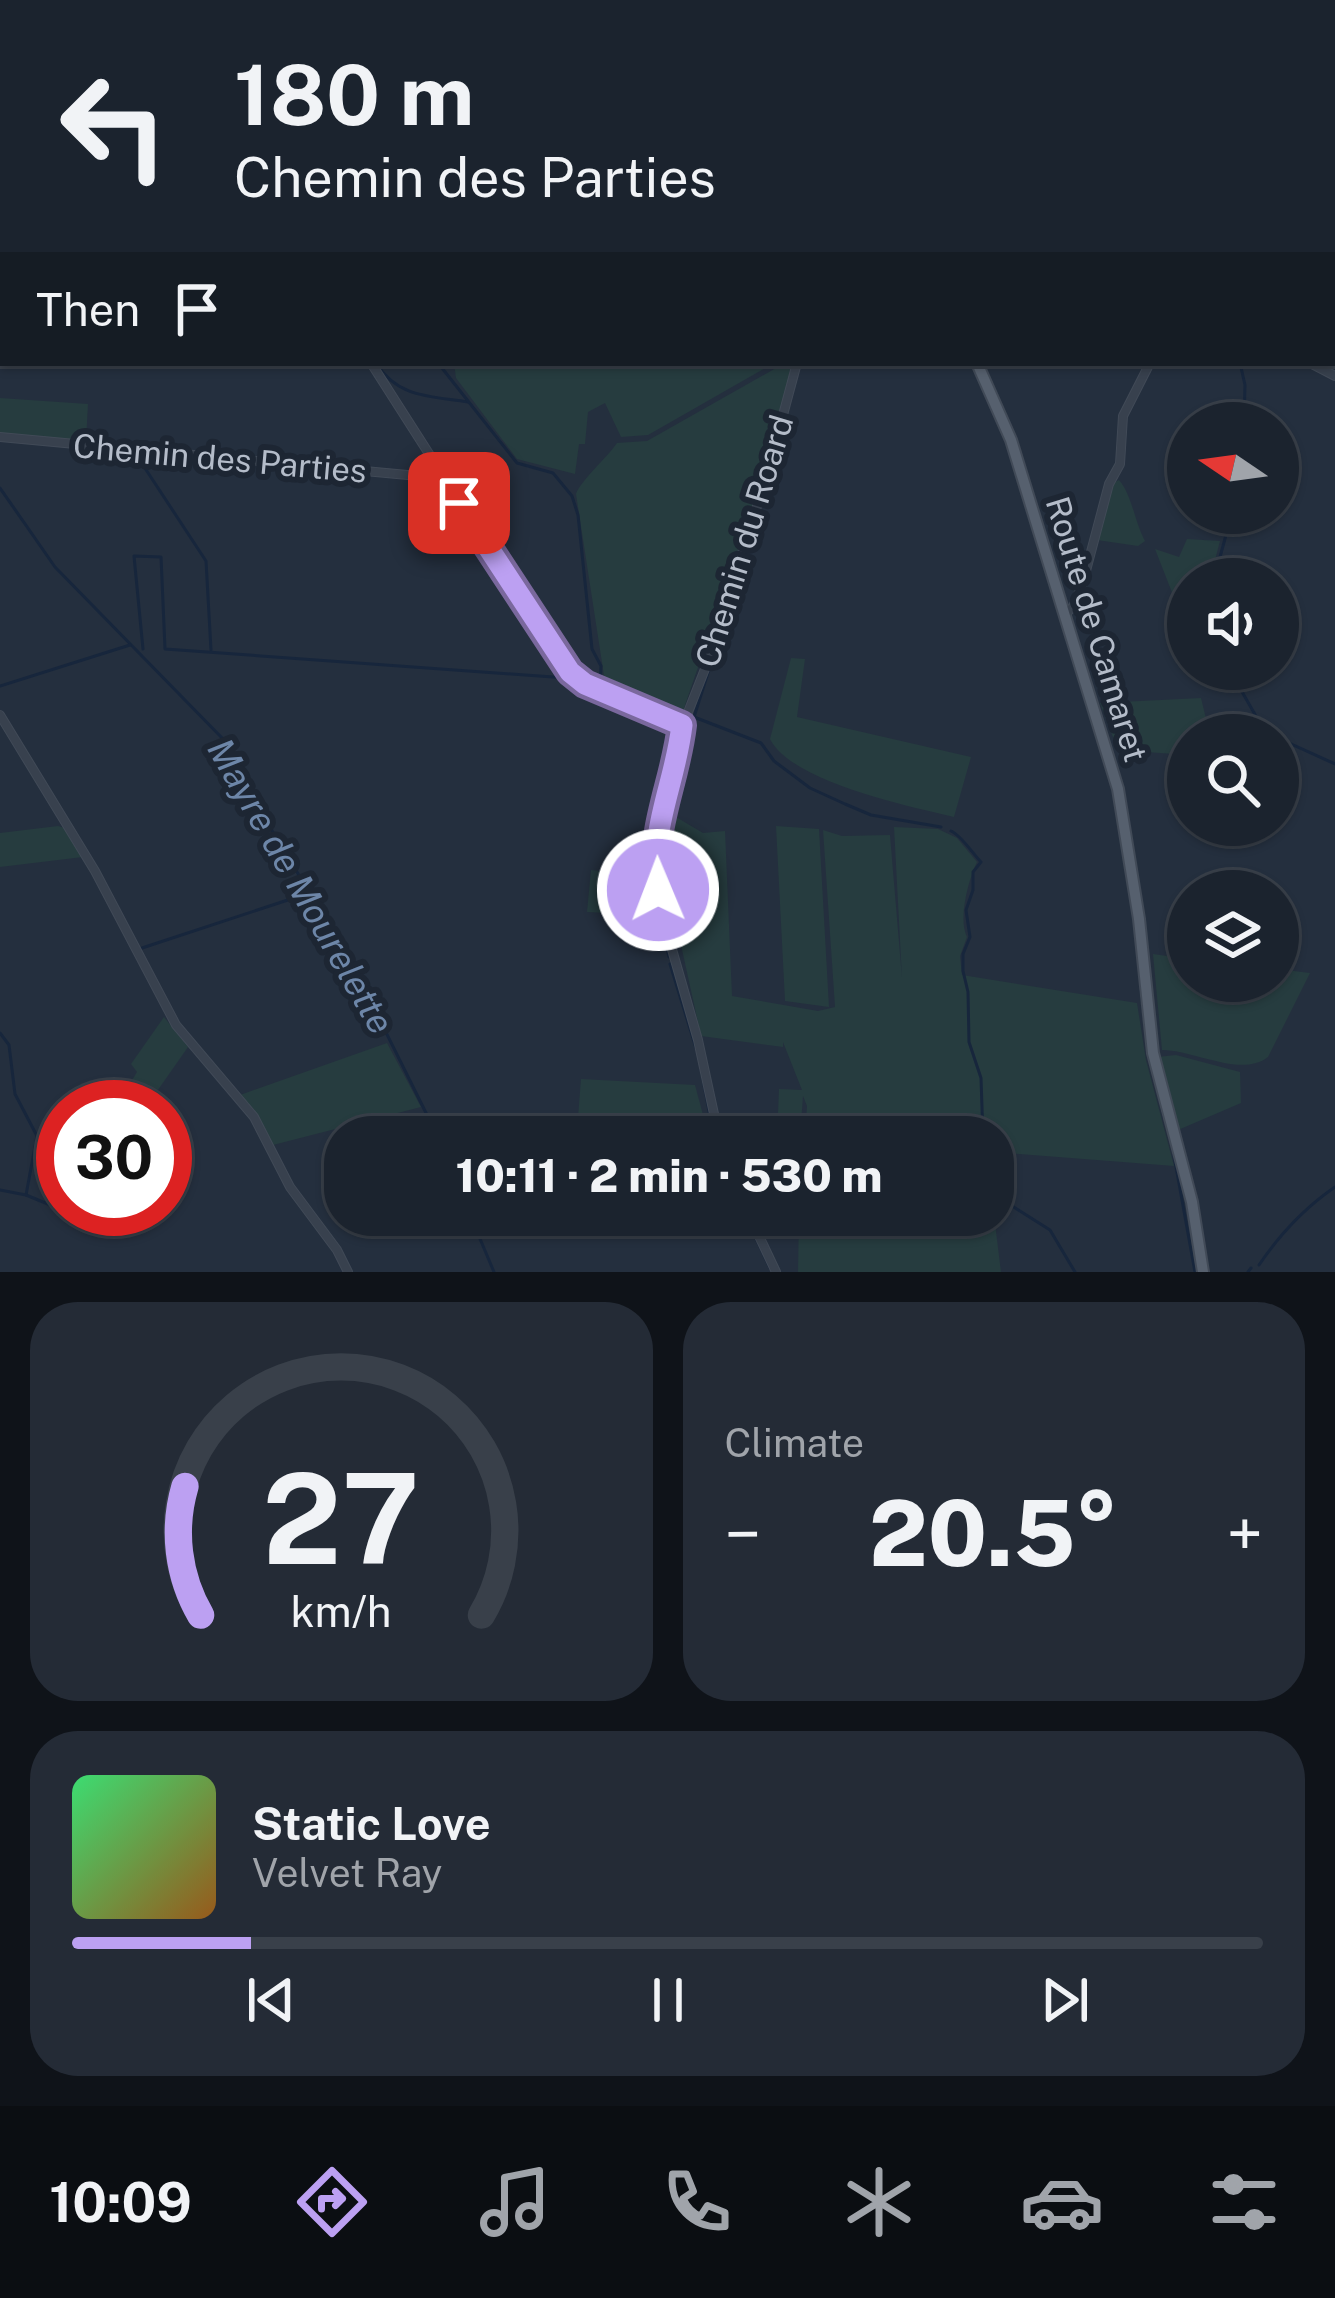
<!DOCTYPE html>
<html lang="en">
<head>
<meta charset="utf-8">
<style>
  :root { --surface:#1b232e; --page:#242b36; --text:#f1f3f6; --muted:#a0a4aa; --line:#39404a; --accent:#bca0f2 }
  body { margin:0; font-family:"Public Sans",sans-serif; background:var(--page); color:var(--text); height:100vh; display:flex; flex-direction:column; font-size:45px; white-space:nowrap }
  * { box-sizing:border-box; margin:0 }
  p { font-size:39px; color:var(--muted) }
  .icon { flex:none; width:66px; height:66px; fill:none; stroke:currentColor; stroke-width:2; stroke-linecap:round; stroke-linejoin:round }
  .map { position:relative; height:1272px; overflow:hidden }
  .side { display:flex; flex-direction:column; gap:30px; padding:30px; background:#0f1319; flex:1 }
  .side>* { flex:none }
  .top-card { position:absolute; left:0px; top:0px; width:1335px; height:366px; box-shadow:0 3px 9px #0004,0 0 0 3px var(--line); background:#1b232e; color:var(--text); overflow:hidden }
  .needle { width:78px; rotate:283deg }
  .buttons { position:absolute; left:1167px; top:402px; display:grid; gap:24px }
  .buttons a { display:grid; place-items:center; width:132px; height:132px; border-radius:50%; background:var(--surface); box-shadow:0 3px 9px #0004,0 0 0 3px var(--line); font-size:60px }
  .speed { position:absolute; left:36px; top:1080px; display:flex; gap:24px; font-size:60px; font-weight:700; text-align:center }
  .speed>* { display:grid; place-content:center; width:156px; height:156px; border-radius:50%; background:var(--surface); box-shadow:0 3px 9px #0004,0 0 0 3px var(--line); line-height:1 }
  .speed .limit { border:18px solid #d22; background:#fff; color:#111 }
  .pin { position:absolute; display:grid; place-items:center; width:102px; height:102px; color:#fff; margin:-51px; border-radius:24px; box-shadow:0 6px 18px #0006 }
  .me { position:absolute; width:132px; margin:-66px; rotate:359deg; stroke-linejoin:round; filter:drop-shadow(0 0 9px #0008) }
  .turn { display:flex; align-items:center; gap:42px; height:252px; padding:0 36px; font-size:54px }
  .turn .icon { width:156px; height:156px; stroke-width:2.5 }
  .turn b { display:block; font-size:84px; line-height:102px }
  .then { display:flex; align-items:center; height:114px; padding:0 36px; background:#0003; gap:24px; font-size:45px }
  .big { font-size:90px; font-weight:800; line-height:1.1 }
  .side .card { flex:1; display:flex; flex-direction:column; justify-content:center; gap:18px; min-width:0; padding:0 42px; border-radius:48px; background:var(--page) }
  .side .dial { align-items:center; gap:0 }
  .dial svg { height:312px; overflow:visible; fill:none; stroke:var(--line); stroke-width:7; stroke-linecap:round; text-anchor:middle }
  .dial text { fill:var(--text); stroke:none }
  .song { display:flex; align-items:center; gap:36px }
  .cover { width:144px; height:144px; border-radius:18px; background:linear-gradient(135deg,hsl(140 70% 55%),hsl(30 70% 35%)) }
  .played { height:12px; border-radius:6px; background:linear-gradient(90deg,var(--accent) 15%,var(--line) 15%) }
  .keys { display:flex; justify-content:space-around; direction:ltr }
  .heat { display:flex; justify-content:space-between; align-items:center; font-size:66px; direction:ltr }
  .side .tiles { flex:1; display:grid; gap:30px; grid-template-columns:1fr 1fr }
  .card:last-child { grid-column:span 2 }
  .trip { position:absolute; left:324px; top:1116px; width:690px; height:120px; border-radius:48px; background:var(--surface); box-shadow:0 3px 9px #0004,0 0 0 3px var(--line); font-weight:800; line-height:120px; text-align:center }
  .tab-bar { display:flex; height:192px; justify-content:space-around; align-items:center; background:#0b0e12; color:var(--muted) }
  .tab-bar .icon { width:84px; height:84px }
  .tab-bar .on { color:var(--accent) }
  .tab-bar b { font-size:54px; color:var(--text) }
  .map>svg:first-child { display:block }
  .green { fill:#263c3f }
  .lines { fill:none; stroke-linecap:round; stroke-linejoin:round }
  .stream { stroke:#17263c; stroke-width:3 }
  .minor-casing { stroke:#414a57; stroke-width:10 }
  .major-casing { stroke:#414a57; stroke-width:14 }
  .minor { stroke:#38414e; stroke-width:8 }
  .major { stroke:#56606e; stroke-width:10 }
  .route-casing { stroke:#7a689d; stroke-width:30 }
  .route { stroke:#bca0f2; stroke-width:21 }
  .labels { text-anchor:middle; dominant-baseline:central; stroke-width:12; stroke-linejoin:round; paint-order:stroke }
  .street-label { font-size:33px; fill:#b4bcc9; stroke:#1d2633 }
  .water-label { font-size:36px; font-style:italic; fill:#6d86a8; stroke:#1d2633 }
</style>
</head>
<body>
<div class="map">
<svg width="1335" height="1272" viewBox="0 0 1335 1272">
  <rect width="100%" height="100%" fill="#242f3e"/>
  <!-- green -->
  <g class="green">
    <polygon points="454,363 774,363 648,435 621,437 605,403 588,412 585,444 579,444 575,474 517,459 456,378"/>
    <path d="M785,363h9l-28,106 -83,242 -32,-5 -25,-17 -21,-7 -29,-188c5,-14 30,-35 41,-51l30,-2z"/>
    <polygon points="0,398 88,404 86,441 0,433"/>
    <path d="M1119,480c13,15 16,43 26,61l-7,5 -41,-6 16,-57z"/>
    <polygon points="1187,539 1220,541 1210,579 1188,579 1188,617 1182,618 1155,549 1179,557"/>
    <path d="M791,658l14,1 -8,58 174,40 -17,60c-46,-11 -162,-35 -184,-78z"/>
    <polygon points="1201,698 1210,735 1188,735 1188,755 1118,750 1100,703"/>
    <path d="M676,817l27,16 22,-2 7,165 86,15 17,-4 -12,-177 19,6 48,-1 12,143 -8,-151 44,2 19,9 20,24c-9,19 -19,57 -10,75l-7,19 2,19 175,28 9,57 28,106 -181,-14v-15h-188l2,-31 -4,-10 -3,41h-23l2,-48 23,1 -19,-48v5l-82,-11 -38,-173z"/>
    <polygon points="58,826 65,828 83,857 0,867 0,833"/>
    <polygon points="776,826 819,829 829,1007 785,1001"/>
    <polygon points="591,870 643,875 650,915 587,912"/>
    <path d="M1153,954l35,5v22h90v-12l32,4 -42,84c-27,21 -74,-7 -106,-7z"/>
    <polygon points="164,1017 188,1047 146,1107 116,1107 137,1072 131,1064"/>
    <polygon points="387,1043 421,1107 273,1145 240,1095"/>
    <polygon points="1176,1055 1240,1072 1241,1103 1178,1130 1157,1057"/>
    <polygon points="581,1079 695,1085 709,1137 581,1137 577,1130"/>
    <polygon points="993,1207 1001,1272 798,1272 799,1215 993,1215"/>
  </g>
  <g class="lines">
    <!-- stream -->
    <g class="stream">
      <polyline points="657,0 657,3"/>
      <polyline points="812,0 813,3"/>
      <polyline points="1085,0 1085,3"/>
      <polyline points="210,3 211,0"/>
      <path d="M376,363c22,35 54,33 92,39"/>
      <polyline points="438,363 517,463 553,473 572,496 578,515 592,649 601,666 600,683 624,691 637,702"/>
      <polyline points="1240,363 1245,385 1244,423"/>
      <polyline points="135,453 206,561 211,650"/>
      <polyline points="0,488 55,567 224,740 256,804 349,958 438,1137"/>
      <polyline points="1214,579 1232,513"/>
      <polyline points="725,619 694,717 761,743 774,761 810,788 845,804 871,815 941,827"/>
      <polyline points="1067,641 1098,741"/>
      <polyline points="143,649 134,556 161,557 165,649 567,678"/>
      <polyline points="1229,669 1257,718 1274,735"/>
      <polyline points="0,686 130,645"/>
      <polyline points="651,708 664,710 681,719"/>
      <polyline points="1278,738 1335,764"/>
      <polyline points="1123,789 1133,851"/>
      <path d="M663,803c-26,52 -7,101 6,154"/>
      <polyline points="670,806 687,726"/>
      <path d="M951,831c11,5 21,22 30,31l-8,10v18l-7,20 4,27 -7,17v17l5,21 1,50 12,36 2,59"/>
      <polyline points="660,865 669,808"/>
      <polyline points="142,948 306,894"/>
      <polyline points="670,964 696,1048"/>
      <polyline points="1141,991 1148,1047"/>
      <polyline points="0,1033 9,1045 15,1094 37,1136 26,1195"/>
      <polyline points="701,1069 714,1137"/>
      <polyline points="1155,1080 1164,1117"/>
      <polyline points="1173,1150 1195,1272"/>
      <polyline points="0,1190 26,1195 77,1216"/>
      <polyline points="993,1194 1050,1230 1075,1272"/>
      <polyline points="470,1215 494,1272"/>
      <polyline points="745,1215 770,1268"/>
      <path d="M1259,1265c21,-31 44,-56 76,-78"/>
      <polyline points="1248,1272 1251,1268"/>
    </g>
    <!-- minor casing -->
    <g class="minor-casing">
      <g id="minor">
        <polyline points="1215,0 1219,3"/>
        <polyline points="205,3 205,0"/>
        <polyline points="535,3 536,0"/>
        <polyline points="0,63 3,63"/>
        <polyline points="1332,89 1335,92"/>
        <polyline points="0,160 3,152"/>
        <polyline points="371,363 564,665 585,684 683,725"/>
        <polyline points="1310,363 1335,376"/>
        <polyline points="0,437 440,478"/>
        <polyline points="1064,615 1073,607 1083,582 1109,484 1120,464 1123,416 1150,363"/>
        <polyline points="0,715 95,871 176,1025 254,1117 290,1187 337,1250 348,1272"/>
        <polyline points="719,1137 698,1040 665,925 654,845 678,760 683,725 705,669 766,478 797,363"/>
        <polyline points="749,1215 776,1272"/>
      </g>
    </g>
    <!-- major casing -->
    <g class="major-casing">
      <g id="major">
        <polyline points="805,0 806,3"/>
        <polyline points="977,363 1011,440 1118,789 1139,919 1153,1053 1192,1202 1203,1272"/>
      </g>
    </g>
    <!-- minor -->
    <use href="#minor" class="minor"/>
    <!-- major -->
    <use href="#major" class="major"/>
  </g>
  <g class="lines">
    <!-- route casing -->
    <g class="route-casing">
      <path id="route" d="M459,503l111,169 15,12 97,41c-7,60 -33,103 -24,165"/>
    </g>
    <!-- route -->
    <use href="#route" class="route"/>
  </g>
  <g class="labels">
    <!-- street labels -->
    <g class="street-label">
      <text transform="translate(220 458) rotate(5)">Chemin des Parties</text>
      <text transform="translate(744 541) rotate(-73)">Chemin du Roard</text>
      <text transform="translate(1097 629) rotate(73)">Route de Camaret</text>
    </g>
    <!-- water labels -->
    <g class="water-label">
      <text transform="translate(301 886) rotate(60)">Mayre de Mourelette</text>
    </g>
  </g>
</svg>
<div class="buttons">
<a><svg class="needle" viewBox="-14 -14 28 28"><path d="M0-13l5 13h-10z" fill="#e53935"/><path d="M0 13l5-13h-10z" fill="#a0a4aa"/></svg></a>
<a><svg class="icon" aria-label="sound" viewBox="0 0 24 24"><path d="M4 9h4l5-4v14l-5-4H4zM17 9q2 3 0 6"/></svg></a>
<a><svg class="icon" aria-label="search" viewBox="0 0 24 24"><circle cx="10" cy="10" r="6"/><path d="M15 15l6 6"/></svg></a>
<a><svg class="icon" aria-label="layers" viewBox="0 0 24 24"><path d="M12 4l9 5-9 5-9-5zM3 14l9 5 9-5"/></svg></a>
</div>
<div class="speed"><div class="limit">30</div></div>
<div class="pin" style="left:459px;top:503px;background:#d93025"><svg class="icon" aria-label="arrive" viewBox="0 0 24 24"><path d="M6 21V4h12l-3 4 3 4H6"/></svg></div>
<svg class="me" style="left:658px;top:890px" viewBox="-20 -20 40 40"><circle r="17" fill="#bca0f2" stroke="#fff" stroke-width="3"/><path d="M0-11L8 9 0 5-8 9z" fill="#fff"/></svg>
<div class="trip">10:11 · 2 min · 530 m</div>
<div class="top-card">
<div class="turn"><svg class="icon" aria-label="left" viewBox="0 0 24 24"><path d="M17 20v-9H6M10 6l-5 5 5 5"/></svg><div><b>180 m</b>Chemin des Parties</div></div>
<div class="then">Then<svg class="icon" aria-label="arrive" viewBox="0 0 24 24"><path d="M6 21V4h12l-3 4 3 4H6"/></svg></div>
</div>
</div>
<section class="side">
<div class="tiles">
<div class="card dial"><svg viewBox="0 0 100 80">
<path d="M14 69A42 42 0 1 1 86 69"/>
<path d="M14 69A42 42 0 0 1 10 36" stroke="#bca0f2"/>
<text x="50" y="56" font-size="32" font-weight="700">27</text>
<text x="50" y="72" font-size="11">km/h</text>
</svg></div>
<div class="card"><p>Climate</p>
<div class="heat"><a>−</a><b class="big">20.5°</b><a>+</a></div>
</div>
<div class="card">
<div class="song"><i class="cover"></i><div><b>Static Love</b><p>Velvet Ray</p></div></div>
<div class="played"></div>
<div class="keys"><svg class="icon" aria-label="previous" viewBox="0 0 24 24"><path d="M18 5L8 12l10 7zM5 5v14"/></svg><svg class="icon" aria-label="pause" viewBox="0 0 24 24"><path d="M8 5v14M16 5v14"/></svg><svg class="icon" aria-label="next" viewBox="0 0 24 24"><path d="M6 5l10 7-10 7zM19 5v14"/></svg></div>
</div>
</div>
</section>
<nav class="tab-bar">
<b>10:09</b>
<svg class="icon on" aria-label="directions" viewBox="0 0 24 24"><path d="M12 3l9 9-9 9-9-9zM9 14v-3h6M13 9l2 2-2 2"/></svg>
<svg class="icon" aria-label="music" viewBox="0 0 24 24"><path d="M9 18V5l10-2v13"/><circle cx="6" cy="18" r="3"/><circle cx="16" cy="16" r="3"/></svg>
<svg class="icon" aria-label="phone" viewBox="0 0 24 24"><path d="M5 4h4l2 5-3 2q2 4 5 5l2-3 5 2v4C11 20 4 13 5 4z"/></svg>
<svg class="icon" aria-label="climate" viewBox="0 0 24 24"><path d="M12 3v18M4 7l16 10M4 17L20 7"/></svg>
<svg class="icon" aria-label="car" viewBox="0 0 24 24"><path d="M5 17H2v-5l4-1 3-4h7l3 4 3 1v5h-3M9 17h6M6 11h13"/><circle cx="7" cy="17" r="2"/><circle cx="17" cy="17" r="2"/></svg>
<svg class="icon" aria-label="filters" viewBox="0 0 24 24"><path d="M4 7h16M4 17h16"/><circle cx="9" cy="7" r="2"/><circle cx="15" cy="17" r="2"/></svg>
</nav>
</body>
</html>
